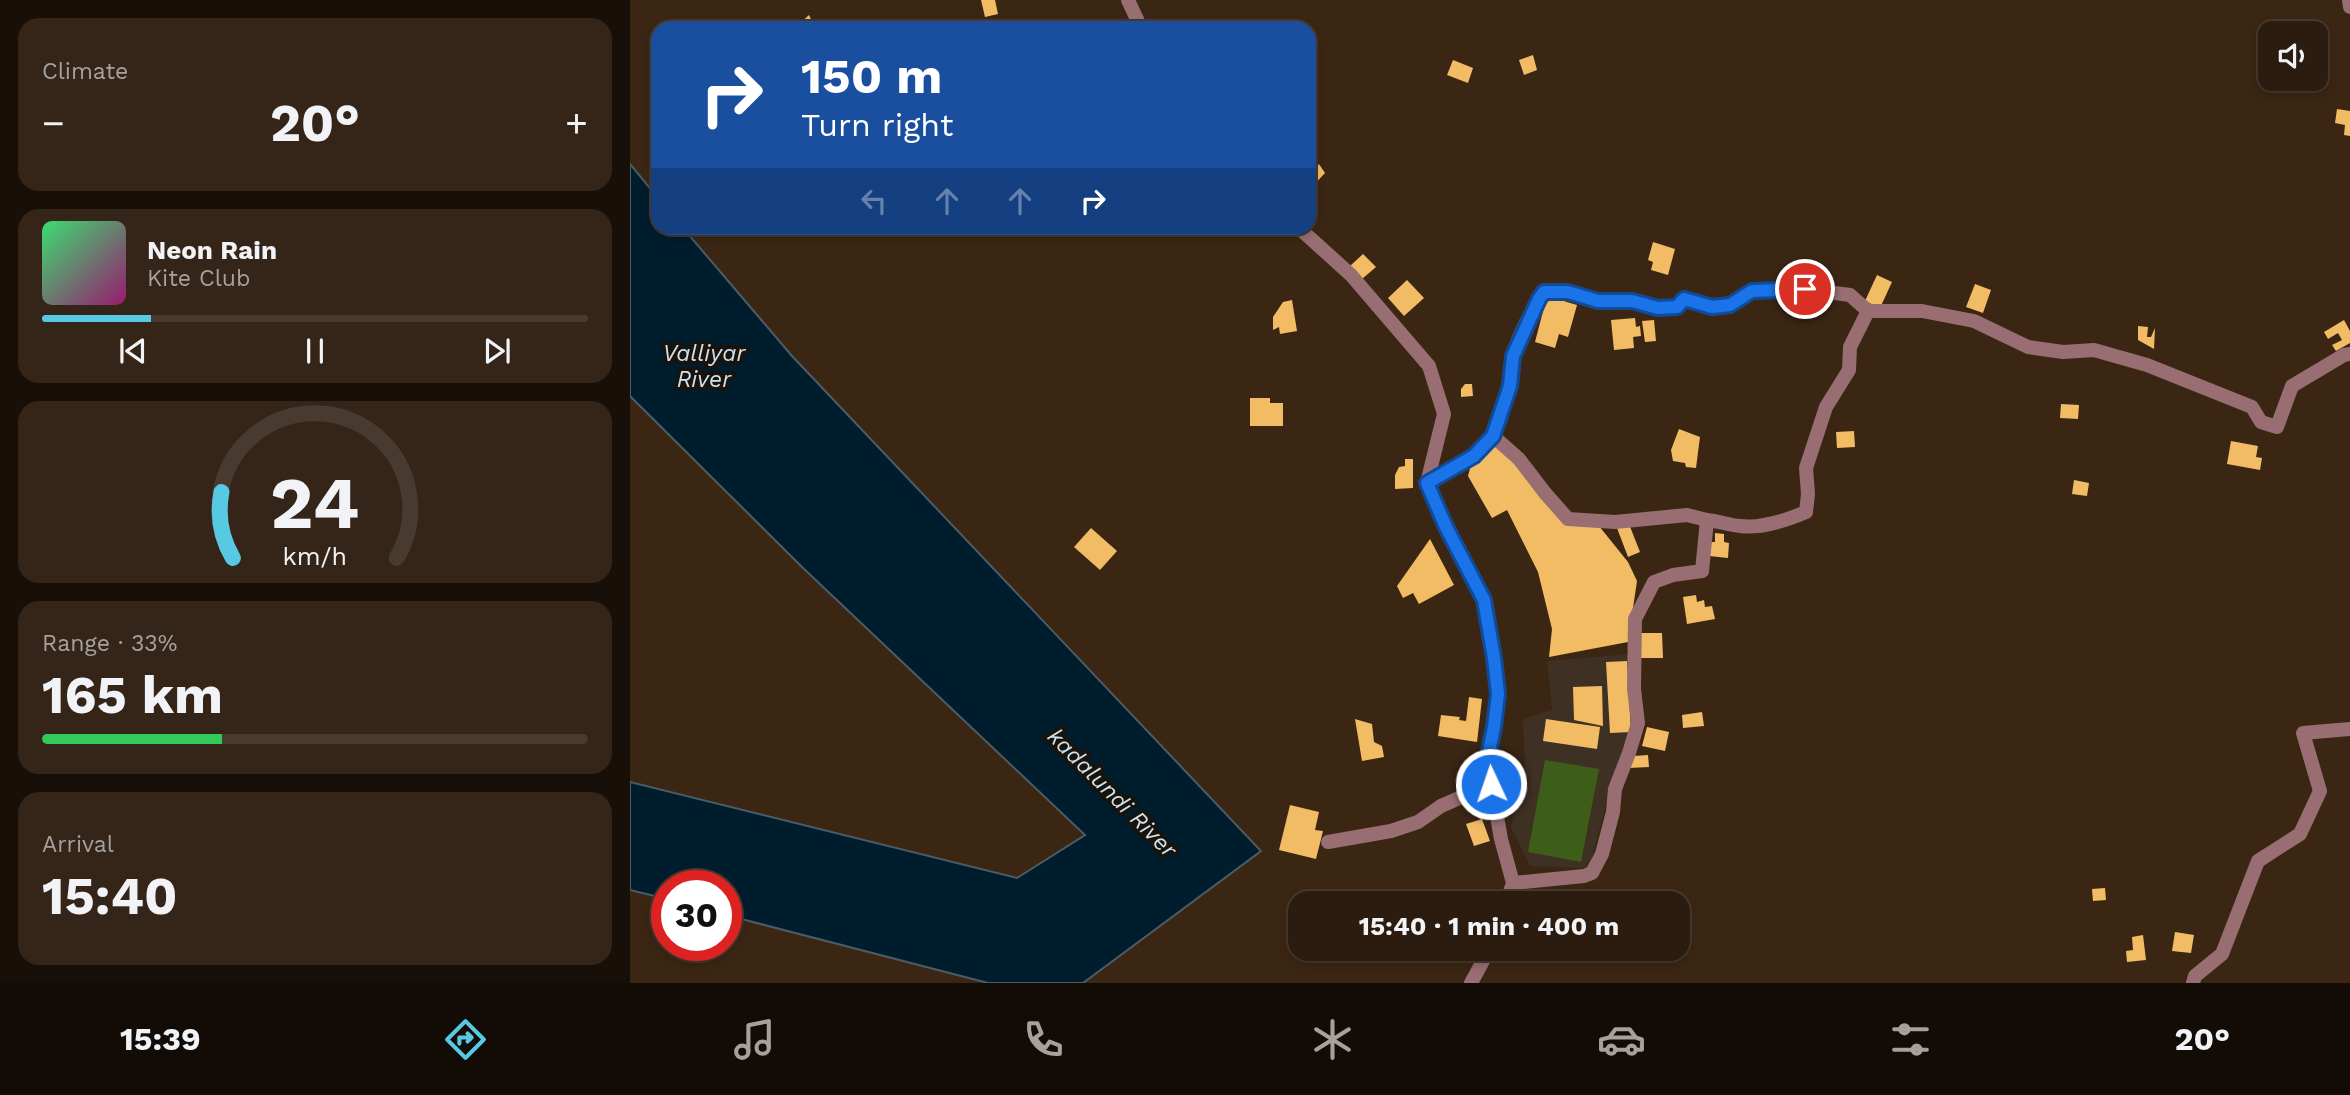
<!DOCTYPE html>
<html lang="en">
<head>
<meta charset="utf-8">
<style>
  :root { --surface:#2c1c0f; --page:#342518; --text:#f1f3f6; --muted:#a6a19e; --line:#483a2f; --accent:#57c9e3 }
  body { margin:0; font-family:"Work Sans",sans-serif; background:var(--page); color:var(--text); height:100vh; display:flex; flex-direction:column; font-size:26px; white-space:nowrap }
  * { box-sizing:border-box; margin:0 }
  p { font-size:23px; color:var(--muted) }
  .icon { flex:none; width:38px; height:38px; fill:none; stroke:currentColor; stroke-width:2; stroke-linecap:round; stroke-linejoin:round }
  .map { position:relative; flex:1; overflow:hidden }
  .sheet { display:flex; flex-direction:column; gap:18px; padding:18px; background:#180f08; width:630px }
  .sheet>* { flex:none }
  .banner { position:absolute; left:21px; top:21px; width:665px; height:214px; border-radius:21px; box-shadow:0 4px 10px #0003,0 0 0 2px var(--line); background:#1a4fa0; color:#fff; overflow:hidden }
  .buttons { position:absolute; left:1628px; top:21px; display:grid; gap:14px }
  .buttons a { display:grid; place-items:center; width:70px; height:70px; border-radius:14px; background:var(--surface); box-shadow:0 4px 10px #0003,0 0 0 2px var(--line); font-size:35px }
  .speed { position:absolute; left:21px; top:870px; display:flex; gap:14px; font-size:35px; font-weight:700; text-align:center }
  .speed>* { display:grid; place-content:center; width:91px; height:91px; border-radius:50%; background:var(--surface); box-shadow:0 4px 10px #0003,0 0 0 2px var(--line); line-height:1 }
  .speed .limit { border:10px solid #d22; background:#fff; color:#111 }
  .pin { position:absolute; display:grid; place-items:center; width:60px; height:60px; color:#fff; margin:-30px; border:4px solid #fff; border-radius:50%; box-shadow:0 2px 7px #0007 }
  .me { position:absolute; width:77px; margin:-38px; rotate:357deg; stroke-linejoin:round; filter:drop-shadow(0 0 5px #0008) }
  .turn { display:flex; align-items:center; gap:24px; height:147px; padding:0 35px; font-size:32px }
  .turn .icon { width:91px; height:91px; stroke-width:2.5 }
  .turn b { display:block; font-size:49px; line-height:60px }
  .lanes { display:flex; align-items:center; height:66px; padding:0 35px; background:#0003; justify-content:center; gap:35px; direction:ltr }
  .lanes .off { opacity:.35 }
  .big { font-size:52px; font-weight:700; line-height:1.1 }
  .sheet .card { flex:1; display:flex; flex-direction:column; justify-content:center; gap:10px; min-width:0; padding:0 24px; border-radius:21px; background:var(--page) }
  .sheet .dial { align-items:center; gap:0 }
  .dial svg { height:182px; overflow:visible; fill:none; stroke:var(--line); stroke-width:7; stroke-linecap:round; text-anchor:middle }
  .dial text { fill:var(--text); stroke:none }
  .song { display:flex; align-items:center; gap:21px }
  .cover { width:84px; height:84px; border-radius:10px; background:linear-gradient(135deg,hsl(140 70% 55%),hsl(320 70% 35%)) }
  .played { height:7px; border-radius:4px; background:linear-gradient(90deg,var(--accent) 20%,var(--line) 20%) }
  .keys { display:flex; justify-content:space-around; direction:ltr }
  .heat { display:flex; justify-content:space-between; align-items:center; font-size:38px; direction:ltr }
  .charge { height:10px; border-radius:5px; background:linear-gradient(90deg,#34c759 33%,var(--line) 0) }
  .trip { position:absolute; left:658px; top:891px; width:402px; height:70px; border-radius:21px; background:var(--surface); box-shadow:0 4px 10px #0003,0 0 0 2px var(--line); font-weight:700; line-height:70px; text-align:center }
  .tabs { display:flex; height:112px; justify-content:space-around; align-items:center; background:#120b06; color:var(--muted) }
  .tabs .icon { width:49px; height:49px }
  .tabs .on { color:var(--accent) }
  .tabs b { font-size:32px; color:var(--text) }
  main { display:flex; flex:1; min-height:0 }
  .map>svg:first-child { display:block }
  .education { fill:#3e3023 }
  .green { fill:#3c5e18 }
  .water { fill:#001d2e; stroke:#4c5c65; stroke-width:2 }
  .building { fill:#f2bc65 }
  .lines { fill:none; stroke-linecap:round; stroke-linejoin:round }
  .minor { stroke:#986e73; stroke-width:14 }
  .route-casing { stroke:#114b97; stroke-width:18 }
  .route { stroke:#1a73e8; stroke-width:12 }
  .labels { text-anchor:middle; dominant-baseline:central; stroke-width:7; stroke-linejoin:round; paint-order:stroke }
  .water-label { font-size:23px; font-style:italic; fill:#cde3f1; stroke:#1b120a }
</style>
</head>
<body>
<main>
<section class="sheet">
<div class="card"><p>Climate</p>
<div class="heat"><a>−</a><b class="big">20°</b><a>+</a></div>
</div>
<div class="card">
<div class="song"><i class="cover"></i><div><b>Neon Rain</b><p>Kite Club</p></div></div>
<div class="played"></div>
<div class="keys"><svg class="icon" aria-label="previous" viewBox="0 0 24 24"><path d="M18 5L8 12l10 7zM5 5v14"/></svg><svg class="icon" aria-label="pause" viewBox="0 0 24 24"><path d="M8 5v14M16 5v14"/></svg><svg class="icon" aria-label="next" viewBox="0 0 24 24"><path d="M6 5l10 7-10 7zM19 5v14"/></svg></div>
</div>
<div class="card dial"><svg viewBox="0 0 100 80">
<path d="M14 69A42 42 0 1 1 86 69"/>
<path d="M14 69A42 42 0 0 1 9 40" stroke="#57c9e3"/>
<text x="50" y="56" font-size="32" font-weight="700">24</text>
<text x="50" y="72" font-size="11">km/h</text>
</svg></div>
<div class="card"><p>Range · 33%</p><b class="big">165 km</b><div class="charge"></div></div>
<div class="card"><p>Arrival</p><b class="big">15:40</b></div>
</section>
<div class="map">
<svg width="1720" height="983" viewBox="0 0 1720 983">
  <rect width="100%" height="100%" fill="#3b2614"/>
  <!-- education -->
  <polygon class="education" points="999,654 1003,729 977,802 959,868 900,866 881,827 895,767 893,719 922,710 917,661"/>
  <!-- green -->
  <polygon class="green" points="915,760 969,769 951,862 898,852"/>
  <!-- water -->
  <polygon class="water" points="0,164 28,198 28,228 53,228 162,356 631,851 453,983 358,983 96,915 96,886 37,886 37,899 0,890 0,782 387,878 455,835 173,568 0,396"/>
  <!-- building -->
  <g class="building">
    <polygon points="351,0 365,0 368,14 355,17"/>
    <polygon points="179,15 185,28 165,28"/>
    <polygon points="903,55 907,70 894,75 889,60"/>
    <polygon points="823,60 843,68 838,83 817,75"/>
    <polygon points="1707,109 1720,111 1720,136 1714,135 1715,125 1705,123"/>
    <polygon points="679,164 685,169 689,164 695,173 679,190"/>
    <polygon points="1023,242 1045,249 1038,275 1021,270 1023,262 1018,260"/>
    <polygon points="733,254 746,267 732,279 720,266"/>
    <polygon points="1247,275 1262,282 1250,308 1235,301"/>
    <polygon points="777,280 794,298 774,316 758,298"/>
    <polygon points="1345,284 1361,290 1353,313 1336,307"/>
    <polygon points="917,296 947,305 938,337 929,334 925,348 905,342"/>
    <polygon points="662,300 667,331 650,334 649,327 643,330 643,317 653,302"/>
    <polygon points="1005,318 1006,327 1010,326 1011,336 1003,337 1004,348 984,350 981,320"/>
    <polygon points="1024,320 1026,341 1015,342 1012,321"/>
    <polygon points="1714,320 1720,331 1720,343 1706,351 1702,345 1712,340 1708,333 1698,339 1694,332"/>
    <polygon points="1508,326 1518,327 1517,337 1521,337 1525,328 1524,349 1508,340"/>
    <polygon points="835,384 842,384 843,396 831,397 831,389"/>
    <polygon points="620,398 640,398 640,403 653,403 653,426 620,426"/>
    <polygon points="1431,404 1449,405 1448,419 1430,418"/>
    <polygon points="1049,429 1070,437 1066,468 1056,467 1055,463 1043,461 1041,450"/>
    <polygon points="1224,431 1225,447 1207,448 1206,432"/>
    <polygon points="864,440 935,523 969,526 998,562 1007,581 998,642 919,657 922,629 908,572 877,510 862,518 838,476 842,461"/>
    <polygon points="1601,441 1628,446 1626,457 1632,458 1630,470 1597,464"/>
    <polygon points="775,459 783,459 783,488 765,489 765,475 769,467 775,466"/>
    <polygon points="1444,480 1459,483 1457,496 1442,494"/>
    <polygon points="999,524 1010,552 998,557 987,528"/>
    <polygon points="461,528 487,551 470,570 444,547"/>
    <polygon points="1085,533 1094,534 1094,542 1099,543 1098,558 1079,556 1080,542 1085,542"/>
    <polygon points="800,539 824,585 789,604 783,593 773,598 767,586"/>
    <polygon points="1066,595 1067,602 1074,600 1075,607 1082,606 1085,619 1057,624 1053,597"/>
    <polygon points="1008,633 1032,633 1033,658 1008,658"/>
    <polygon points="997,661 1001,732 980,733 976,662"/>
    <polygon points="972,686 973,726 944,720 943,687"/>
    <polygon points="839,697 852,699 847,742 808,736 811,715 830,717 829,720 836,721"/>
    <polygon points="1072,712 1074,726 1053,728 1052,715"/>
    <polygon points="725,719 742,724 744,742 752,746 754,757 732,761"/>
    <polygon points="916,719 970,727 967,749 913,741"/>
    <polygon points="1017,727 1039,732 1035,751 1012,746"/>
    <polygon points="1018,755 1019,767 999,768 1003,756"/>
    <polygon points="660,805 689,812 685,830 693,831 686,859 649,850"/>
    <polygon points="852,819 860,841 844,846 836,824"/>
    <polygon points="1475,888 1476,900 1463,901 1462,889"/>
    <polygon points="899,894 915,896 914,903 898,903"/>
    <polygon points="1545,932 1564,935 1561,953 1542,951"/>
    <polygon points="1513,935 1516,960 1497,962 1496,951 1503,950 1502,937"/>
  </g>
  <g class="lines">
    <!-- minor -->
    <g class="minor">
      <polyline points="498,0 511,28"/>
      <polyline points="1719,0 1720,7"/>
      <polyline points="669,228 721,275 799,366 814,414 797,483 816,527 854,600 868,694 857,761 871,839 883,883 876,903"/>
      <polyline points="1238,311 1292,311 1344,321 1398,347 1433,352 1464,350 1517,365 1622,407 1631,422 1647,427 1662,386 1714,355 1720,354"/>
      <polyline points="863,436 889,459 915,493 938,519 985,522 1057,515 1077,520"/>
      <path d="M797,483c23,-12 51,-24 66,-48 15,-24 14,-52 20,-79 5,-21 19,-46 31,-64h24l30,9h34l26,7 19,-1 7,-7 28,7 18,-2 22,-14 44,-3 54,7 18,16"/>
      <polyline points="698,842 761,831 788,822 811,806 861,784"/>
      <path d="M883,883l71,-7 8,-3 10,-19 11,-42 2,-23 14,-36 9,-30 -4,-34 1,-70 19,-37 19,-7 29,-4 5,-51c11,1 22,5 33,6 22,3 47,-6 66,-14l2,-18 -2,-26 20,-61 23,-37 1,-23 18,-36"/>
      <polyline points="841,983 860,948"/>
      <polyline points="1563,983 1565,976 1592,954 1628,861 1670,834 1690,791 1673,733 1720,729"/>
    </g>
  </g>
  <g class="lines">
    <!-- route casing -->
    <g class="route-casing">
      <polyline id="route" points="861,784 857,761 864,727 868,694 864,658 854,600 816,527 797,483 844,456 863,436 880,386 883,356 909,299 914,292 938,292 968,301 1002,301 1028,308 1047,307 1054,299 1082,307 1100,305 1122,291 1175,289"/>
    </g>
    <!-- route -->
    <use href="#route" class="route"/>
  </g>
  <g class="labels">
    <!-- water labels -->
    <g class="water-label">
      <text x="74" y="353">Valliyar<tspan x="74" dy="26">River</tspan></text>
      <text transform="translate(482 793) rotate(45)">kadalundi River</text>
    </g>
  </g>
</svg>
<div class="buttons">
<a><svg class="icon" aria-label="sound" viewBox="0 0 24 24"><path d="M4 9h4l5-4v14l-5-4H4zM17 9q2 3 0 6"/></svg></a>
</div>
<div class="speed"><div class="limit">30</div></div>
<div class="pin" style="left:1175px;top:289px;background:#d93025"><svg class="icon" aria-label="arrive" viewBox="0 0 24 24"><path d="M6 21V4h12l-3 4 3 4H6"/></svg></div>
<svg class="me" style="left:861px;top:784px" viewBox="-20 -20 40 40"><circle r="17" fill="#1a73e8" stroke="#fff" stroke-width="3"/><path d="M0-11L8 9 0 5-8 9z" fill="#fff"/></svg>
<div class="trip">15:40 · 1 min · 400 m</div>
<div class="banner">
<div class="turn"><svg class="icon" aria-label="right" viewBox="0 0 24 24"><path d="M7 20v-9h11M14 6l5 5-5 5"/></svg><div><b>150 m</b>Turn right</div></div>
<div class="lanes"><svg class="icon off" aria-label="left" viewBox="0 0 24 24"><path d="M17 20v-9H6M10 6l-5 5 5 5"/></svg><svg class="icon off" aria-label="ahead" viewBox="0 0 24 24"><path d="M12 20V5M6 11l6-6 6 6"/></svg><svg class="icon off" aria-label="ahead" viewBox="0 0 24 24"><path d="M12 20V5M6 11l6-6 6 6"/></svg><svg class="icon" aria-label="right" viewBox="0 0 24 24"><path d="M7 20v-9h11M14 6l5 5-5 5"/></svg></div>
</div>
</div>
</main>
<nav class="tabs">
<b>15:39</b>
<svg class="icon on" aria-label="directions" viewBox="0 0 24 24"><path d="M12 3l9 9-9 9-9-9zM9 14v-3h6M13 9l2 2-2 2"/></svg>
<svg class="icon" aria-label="music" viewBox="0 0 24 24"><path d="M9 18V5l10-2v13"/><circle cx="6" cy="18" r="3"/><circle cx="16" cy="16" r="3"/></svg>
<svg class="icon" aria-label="phone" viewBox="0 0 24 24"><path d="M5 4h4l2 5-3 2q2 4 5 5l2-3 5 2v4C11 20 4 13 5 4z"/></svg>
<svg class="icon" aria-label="climate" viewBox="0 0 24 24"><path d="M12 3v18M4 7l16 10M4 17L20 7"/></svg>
<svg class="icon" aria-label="car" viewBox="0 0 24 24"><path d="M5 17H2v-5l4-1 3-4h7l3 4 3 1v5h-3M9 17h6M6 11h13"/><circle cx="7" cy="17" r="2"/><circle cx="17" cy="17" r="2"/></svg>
<svg class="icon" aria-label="filters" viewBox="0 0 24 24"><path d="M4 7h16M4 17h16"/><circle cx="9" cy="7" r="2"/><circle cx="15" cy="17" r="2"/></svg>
<b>20°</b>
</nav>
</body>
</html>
